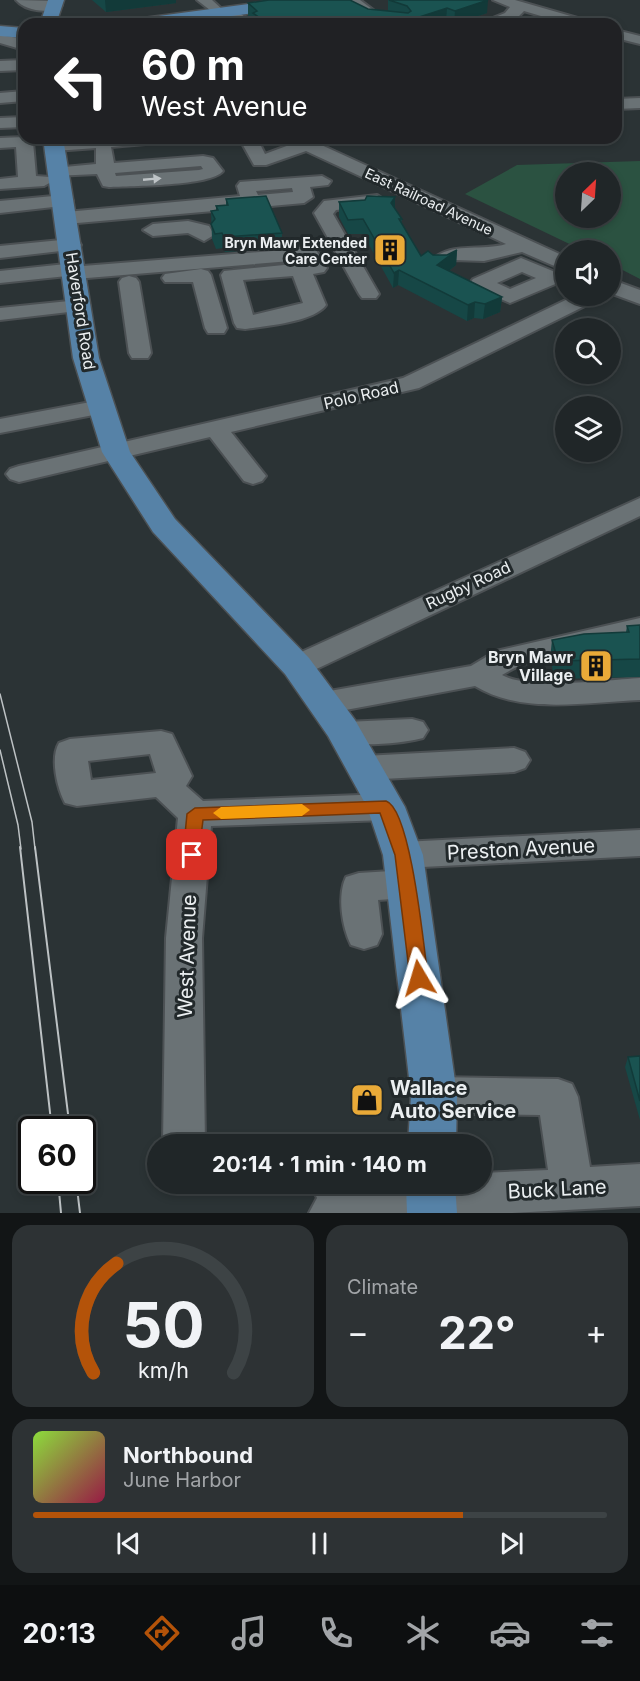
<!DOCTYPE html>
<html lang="en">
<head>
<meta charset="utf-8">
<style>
  :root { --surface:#202628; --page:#2d3234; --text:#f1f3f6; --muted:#a2a5a8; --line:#3d4345; --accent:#b45309 }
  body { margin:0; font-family:Inter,sans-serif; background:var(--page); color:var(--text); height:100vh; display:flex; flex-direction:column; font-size:22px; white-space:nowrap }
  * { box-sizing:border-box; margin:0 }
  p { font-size:20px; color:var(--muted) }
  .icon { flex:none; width:33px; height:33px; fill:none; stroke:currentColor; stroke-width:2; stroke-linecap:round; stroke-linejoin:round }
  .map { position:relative; height:1213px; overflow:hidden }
  .panel { display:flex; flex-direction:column; gap:12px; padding:12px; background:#121516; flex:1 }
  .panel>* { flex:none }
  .hud { position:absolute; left:18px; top:18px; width:604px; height:126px; border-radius:18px; box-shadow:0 3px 9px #0003,0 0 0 2px var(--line); background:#202124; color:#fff; overflow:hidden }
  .needle { width:39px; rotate:25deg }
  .fabs { position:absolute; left:555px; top:162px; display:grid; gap:12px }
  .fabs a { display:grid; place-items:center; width:66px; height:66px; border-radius:50%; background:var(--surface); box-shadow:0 3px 9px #0003,0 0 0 2px var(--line); font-size:30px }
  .speed { position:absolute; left:18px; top:1116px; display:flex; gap:12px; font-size:30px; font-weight:700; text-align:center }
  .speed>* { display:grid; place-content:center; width:78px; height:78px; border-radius:50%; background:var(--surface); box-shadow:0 3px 9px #0003,0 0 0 2px var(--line); line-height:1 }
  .speed .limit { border:3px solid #111; border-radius:9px; background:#fff; color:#111 }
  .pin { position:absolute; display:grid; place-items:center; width:51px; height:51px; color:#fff; margin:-26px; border-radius:12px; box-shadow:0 3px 9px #0006 }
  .me { position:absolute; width:66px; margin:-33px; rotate:353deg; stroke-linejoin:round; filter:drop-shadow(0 0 4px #0008) }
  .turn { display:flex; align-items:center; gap:21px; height:126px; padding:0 24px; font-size:27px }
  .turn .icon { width:78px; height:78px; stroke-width:2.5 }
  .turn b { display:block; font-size:42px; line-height:51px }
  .big { font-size:45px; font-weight:700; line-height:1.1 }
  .panel .tile { flex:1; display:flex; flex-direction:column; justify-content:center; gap:9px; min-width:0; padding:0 21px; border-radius:18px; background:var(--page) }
  .panel .dial { align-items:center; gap:0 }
  .dial svg { height:156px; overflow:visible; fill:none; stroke:var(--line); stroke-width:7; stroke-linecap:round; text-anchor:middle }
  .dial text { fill:var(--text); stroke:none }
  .song { display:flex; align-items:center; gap:18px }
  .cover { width:72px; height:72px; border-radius:9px; background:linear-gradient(135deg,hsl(90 70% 55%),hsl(340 70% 35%)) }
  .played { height:6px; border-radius:3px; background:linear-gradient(90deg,var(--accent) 75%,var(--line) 75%) }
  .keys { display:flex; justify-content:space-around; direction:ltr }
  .heat { display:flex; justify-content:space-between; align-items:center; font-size:33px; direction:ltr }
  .panel .tiles { flex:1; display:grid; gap:12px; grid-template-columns:1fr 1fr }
  .tile:last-child { grid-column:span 2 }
  .trip { position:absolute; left:147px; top:1134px; width:345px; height:60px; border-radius:30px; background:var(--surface); box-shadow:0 3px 9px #0003,0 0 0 2px var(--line); font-weight:700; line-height:60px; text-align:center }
  .tabs { display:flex; height:96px; justify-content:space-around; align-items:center; background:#0d0f10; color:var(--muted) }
  .tabs .icon { width:42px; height:42px }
  .tabs .current { color:var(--accent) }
  .tabs b { font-size:27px; color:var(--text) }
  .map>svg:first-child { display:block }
  .green { fill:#2b5241; fill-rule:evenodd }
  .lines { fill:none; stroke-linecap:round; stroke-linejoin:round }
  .minor-casing { stroke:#4c5154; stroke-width:4 }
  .major-casing { stroke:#4c5154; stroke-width:3 }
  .minor { fill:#6a7275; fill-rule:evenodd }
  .major { fill:#5682a7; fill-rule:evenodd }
  .tram-far1 { stroke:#bdc2c4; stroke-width:1.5 }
  .tram { stroke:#bdc2c4; stroke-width:2 }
  .wall { fill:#164746 }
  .shaded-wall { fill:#123a39 }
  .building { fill:#1a5351; stroke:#123a39; stroke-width:1.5 }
  .oneway { fill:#bec3c6 }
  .route { fill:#b45309; stroke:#753606; stroke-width:1.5 }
  .slow { fill:#f59e0b }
  .labels { text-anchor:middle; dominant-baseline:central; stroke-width:6; stroke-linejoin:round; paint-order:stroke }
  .far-street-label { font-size:14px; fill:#ebeff1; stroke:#22292b }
  .far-poi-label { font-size:14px; font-weight:bold; fill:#ebeff1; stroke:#22292b; text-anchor:end }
  .street-label { font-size:16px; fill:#ebeff1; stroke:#22292b }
  .poi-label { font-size:16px; font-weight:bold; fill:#ebeff1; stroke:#22292b; text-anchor:end }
  .near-street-label { font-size:20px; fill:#ebeff1; stroke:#22292b }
  .near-poi-label { font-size:20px; font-weight:bold; fill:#ebeff1; stroke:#22292b; text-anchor:start }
</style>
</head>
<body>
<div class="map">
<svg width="640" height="1213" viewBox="0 0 640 1213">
  <rect width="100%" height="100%" fill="#2b3335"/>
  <!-- green -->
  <path class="green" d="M640,161v118l-29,-15 -1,-14h-28l-117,-56 52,-29zM610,172v46h-44v-46z"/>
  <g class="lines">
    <!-- minor casing -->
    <g class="minor-casing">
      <g id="minor">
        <path d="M16,0l39,1 7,4c-11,10 -37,6 -46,-5z"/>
        <polygon points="197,0 212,0 224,11 231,7 255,24 239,24 226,13 219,17"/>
        <polygon points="344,0 360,0 380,15 378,18 368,18"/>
        <polygon points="493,0 515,0 588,21 590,24 568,24 524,11 517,18 499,24 478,24 505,13 510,7"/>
        <polygon points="616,30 640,36 640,44 616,38"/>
        <polygon points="0,35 24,39 24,50 0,43"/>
        <polygon points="24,60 24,70 0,71 0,61"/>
        <polygon points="24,91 24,101 0,103 0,93"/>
        <polygon points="640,98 640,108 616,109 616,99"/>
        <polygon points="24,117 24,127 0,128 0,118"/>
        <polygon points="24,137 33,142 36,176 50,177 53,181 44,186 0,189 0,179 18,177 16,147 0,148 0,138"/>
        <path d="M91,138h75l-9,5 -46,4 3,16 89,-7 10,2 10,13c-11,15 -93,15 -114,16l-6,-1 -6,-12 -43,2 -3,-4 3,-4 42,-4v-16l-41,3 -9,-5 3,-4zM201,166l2,3 -4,1 -83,6 -1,-3z"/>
        <path d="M239,138h18l8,16 27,-10 -9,-6h23l260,119v14l-44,-19 -38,9 -30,-1 -8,8h-14l-3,-4c17,-24 51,-12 77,-20l-200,-93 -40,14h-12z"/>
        <path d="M322,176l9,5 -3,4 -18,2 3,10 -9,6 -238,21 -10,-6 10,-6 174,-16 -3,-10 3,-4zM292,188l1,4 -35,3 -2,-4z"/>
        <polygon points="64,195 71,197 73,201 71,205 0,213 0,201"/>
        <polygon points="377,195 386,201 384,205 336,210 333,214 379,294 376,298 362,298 359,294 314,213 324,201"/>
        <polygon points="188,221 209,226 214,235 204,241 188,233 153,236 143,230 153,224"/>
        <polygon points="71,239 78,241 81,245 78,249 0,258 0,246"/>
        <path d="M309,248l7,2 11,18 -3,4 -11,2 13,31c-12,17 -61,21 -81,24l-8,-1 -3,-5 -13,-48 3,-4 80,-8 -1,-3 -228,19 -8,-3 -67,7v-12l75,-8 8,3zM293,276l10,27 -50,12 -10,-35z"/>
        <path d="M521,258l39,16 3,4 -3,4 -50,21 -37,-16 -3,-4 3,-4zM522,272l14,6 -26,11 -13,-6z"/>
        <polygon points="201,269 208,271 211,275 227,328 224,333 208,333 205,328 193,282 165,282 162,278 165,274"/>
        <polygon points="129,276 136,278 139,282 151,353 148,358 132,358 129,353 119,282 122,278"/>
        <polygon points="610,279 640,290 640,304 610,293"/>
        <polygon points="574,296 600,296 597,300 419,388 231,432 266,476 262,481 253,484 244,481 210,437 19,482 10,479 6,474 10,469 19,466 403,378"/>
        <polygon points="79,300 86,302 90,306 86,310 0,320 0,308"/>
        <polygon points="101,400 109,402 113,407 109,412 0,433 0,419"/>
        <polygon points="640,498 640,516 308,673 297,676 286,673 282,666 286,659"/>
        <path d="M640,618v20c-44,12 -100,13 -138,37 26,15 105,5 138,3v22c-54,2 -117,15 -165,-14l-151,28 -11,-3 -4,-8 4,-8 11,-3 147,-26 25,-15z"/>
        <path d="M412,719l11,3 5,8 -5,8c-22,6 -67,9 -89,3l-5,-8 5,-8 11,-3z"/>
        <path d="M161,731l11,3 20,42 -6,10 17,15 183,-7 12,4 5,9 -5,9 -12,4 -175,6 -9,112 3,206h-42l3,-206 12,-120 -22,-21 -79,9 -12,-3c-8,-15 -15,-45 -6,-60l11,-4zM150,754l6,19 -65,7 -3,-19z"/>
        <polygon points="514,748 525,752 530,760 525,768 514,772 364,780 353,776 348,768 353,760 364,756"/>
        <polygon points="640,830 640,856 403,868 391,865 386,855 391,845 403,842"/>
        <path d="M407,870l12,4 6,10 -6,10 -12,4 -29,2 4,34 -5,11 -13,4 -13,-4c-9,-18 -14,-50 -5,-68l13,-4z"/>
        <polygon points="434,1077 558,1079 572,1084 578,1097 590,1167 640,1164 640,1206 512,1213 309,1213 317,1198 311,1184 482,1184 482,1173 548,1170 540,1115 434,1113 420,1108 414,1095 420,1082"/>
      </g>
    </g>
    <!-- major casing -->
    <g class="major-casing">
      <g id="major">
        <polygon points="48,0 64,0 56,24 40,24"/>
        <polygon points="278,0 322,0 314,5 172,24 128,24 136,19"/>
        <polygon points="0,26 24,28 24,38 0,36"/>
        <polygon points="43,138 63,138 99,358 130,452 175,519 309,658 355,720 405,807 423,855 457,1095 456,1144 408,1144 411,1095 383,855 367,807 328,736 285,674 153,532 102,452 73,358"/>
        <polygon points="406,1184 455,1184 457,1213 407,1213"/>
      </g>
    </g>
    <!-- minor -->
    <use href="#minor" class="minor"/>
    <!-- major -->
    <use href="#major" class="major"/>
    <!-- tram-far1 -->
    <g class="tram-far1">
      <polyline points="0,694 32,822 35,849"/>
      <polyline points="0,750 18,825 21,849"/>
    </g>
    <!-- tram -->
    <g class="tram">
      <polyline points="20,847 52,1130"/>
      <polyline points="35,847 70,1130"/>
      <polyline points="58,1180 61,1213"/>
      <polyline points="76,1180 80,1213"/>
    </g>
  </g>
  <!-- wall -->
  <g class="wall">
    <polygon points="92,0 176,0 176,3 106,12"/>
    <polygon points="388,0 487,13 454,24 446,21 438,24 254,24 253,21 248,16 248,3 368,9 388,11"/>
    <polygon points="395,197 395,208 402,219 401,224 421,256 447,255 457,250 456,265 449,271 502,297 500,312 483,319 474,318 467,321 398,285 393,288 363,234 348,234 339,217 339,202"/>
    <polygon points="226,199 282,233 282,248 225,252 223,248 216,249 212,239 211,211 216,210 216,206 226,205"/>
    <polygon points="640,625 640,677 555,679 550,659 552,640 626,632 627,626"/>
    <polygon points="640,1056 640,1120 625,1067 628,1057"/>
  </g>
  <!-- shaded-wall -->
  <g class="shaded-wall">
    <polygon points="105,0 176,0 176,3 106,12"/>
    <polygon points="488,0 487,13 454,24 455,11"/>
    <polygon points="447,8 446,21 438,24 407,24 407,21"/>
    <polygon points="395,197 395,212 391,203"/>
    <polygon points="457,250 456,265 437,280 437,265"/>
    <polygon points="399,270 398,285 393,288 394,273"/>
    <polygon points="502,297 500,312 483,319 485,304"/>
    <polygon points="475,302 474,318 467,321 468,305"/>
  </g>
  <!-- building -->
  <g class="building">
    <polygon points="269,0 350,0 368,9 408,13 411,11 407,6 389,0 488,0 455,11 447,8 407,21 412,24 268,24 253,13 257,11 248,3"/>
    <polygon points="266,196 282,233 224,237 222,233 215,234 211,224 215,219 211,211 218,210 216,206 228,205 226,199"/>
    <polygon points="367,196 395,197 391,203 402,219 399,219 421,256 428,251 433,255 447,255 457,250 437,265 502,297 485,304 475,302 468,305 399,270 394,273 363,219 348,220 339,202 365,200"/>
    <polygon points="640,625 640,659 558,661 552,640 584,634 629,632 627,626"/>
    <polygon points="640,1056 640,1101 628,1057"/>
  </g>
  <!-- one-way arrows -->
  <defs><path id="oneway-solid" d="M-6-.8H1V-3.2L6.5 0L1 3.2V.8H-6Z" transform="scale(1.5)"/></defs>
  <use class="oneway" href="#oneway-solid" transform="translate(152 179) rotate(-5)"/>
  <!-- route -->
  <path class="route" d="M386,801c25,8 38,148 42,177l-3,5 -6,2 -6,-2 -3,-5 -15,-123 -15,-42 -177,7 -5,40h-12l-3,-5 4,-41 8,-6z"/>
  <!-- slow -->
  <polygon class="slow" points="302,804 310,810 302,816 221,819 213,813 221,807"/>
  <!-- icons -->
  <defs>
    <g id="building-square" transform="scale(1.725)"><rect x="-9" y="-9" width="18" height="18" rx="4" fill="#e9aa38" stroke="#22292b"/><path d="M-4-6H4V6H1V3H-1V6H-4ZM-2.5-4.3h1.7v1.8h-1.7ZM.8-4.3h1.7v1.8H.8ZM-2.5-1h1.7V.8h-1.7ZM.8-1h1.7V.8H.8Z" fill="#111"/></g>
    <g id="shop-square" transform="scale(1.725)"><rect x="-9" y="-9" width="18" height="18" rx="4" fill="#e9aa38" stroke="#22292b"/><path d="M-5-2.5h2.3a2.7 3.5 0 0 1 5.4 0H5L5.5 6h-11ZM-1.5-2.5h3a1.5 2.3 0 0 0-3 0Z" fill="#111"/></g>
  </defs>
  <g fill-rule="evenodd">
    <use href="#building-square" x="390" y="250"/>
    <use href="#building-square" x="596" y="666"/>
    <use href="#shop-square" x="367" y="1100"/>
  </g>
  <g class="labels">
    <!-- far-street labels -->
    <g class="far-street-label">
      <text transform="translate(429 201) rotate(25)">East Railroad Avenue</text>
    </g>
    <!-- far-poi labels -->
    <g class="far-poi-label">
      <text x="367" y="242">Bryn Mawr Extended<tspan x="367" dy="16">Care Center</tspan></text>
    </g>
    <!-- street labels -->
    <g class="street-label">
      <text transform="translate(81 311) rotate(81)">Haverford Road</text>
      <text transform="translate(361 395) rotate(-13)">Polo Road</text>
      <text transform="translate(468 585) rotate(-25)">Rugby Road</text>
    </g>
    <!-- poi labels -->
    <g class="poi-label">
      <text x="573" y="657">Bryn Mawr<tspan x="573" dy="18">Village</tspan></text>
    </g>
    <!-- near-street labels -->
    <g class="near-street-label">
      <text transform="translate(521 849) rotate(-3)">Preston Avenue</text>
      <text transform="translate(187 956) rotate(-88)">West Avenue</text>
      <text transform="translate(557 1189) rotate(-3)">Buck Lane</text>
    </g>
    <!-- near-poi labels -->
    <g class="near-poi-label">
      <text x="390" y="1088">Wallace<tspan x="390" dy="23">Auto Service</tspan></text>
    </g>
  </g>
</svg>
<div class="fabs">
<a><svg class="needle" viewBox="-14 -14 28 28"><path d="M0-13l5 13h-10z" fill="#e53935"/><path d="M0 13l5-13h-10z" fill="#a2a5a8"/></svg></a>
<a><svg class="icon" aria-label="sound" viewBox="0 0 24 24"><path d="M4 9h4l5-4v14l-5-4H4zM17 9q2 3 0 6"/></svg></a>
<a><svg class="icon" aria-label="search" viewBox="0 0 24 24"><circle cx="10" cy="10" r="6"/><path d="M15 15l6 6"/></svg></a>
<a><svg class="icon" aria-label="layers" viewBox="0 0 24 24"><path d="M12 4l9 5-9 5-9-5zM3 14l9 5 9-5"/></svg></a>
</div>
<div class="speed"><div class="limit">60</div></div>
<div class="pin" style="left:192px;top:855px;background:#d93025"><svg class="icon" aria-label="arrive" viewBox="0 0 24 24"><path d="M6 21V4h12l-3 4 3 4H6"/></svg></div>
<svg class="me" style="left:419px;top:978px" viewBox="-20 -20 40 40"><path d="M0-17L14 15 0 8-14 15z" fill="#b45309" stroke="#fff" stroke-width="4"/></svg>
<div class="trip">20:14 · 1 min · 140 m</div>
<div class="hud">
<div class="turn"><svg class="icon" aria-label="left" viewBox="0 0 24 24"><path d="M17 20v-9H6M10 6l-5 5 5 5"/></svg><div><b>60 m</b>West Avenue</div></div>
</div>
</div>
<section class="panel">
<div class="tiles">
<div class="tile dial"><svg viewBox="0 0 100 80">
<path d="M14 69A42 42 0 1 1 86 69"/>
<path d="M14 69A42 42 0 0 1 26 13" stroke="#b45309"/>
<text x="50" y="56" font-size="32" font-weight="700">50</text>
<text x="50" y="72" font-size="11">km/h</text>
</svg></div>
<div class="tile"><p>Climate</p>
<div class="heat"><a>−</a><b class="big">22°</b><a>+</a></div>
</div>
<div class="tile">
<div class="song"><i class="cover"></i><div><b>Northbound</b><p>June Harbor</p></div></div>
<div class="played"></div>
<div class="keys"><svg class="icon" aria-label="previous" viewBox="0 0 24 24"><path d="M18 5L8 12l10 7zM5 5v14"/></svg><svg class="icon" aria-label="pause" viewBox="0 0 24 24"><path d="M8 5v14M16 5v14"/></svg><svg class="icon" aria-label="next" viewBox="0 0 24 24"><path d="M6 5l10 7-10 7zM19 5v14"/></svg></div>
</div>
</div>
</section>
<nav class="tabs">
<b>20:13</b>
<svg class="icon current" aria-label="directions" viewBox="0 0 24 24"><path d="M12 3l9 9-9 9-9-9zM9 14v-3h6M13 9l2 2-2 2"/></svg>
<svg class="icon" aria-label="music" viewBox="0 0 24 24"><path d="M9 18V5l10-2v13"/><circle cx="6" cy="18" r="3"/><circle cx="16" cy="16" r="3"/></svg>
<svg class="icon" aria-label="phone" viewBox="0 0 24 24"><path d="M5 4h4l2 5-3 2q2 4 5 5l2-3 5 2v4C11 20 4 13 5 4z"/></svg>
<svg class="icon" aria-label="climate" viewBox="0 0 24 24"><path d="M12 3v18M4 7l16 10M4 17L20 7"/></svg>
<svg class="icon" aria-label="car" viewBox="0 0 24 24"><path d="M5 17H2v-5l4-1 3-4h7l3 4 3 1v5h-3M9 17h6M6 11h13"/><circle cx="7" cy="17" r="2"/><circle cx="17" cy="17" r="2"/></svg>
<svg class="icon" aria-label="filters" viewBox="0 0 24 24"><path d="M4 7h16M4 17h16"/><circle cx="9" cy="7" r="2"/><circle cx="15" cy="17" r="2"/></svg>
</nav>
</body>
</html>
